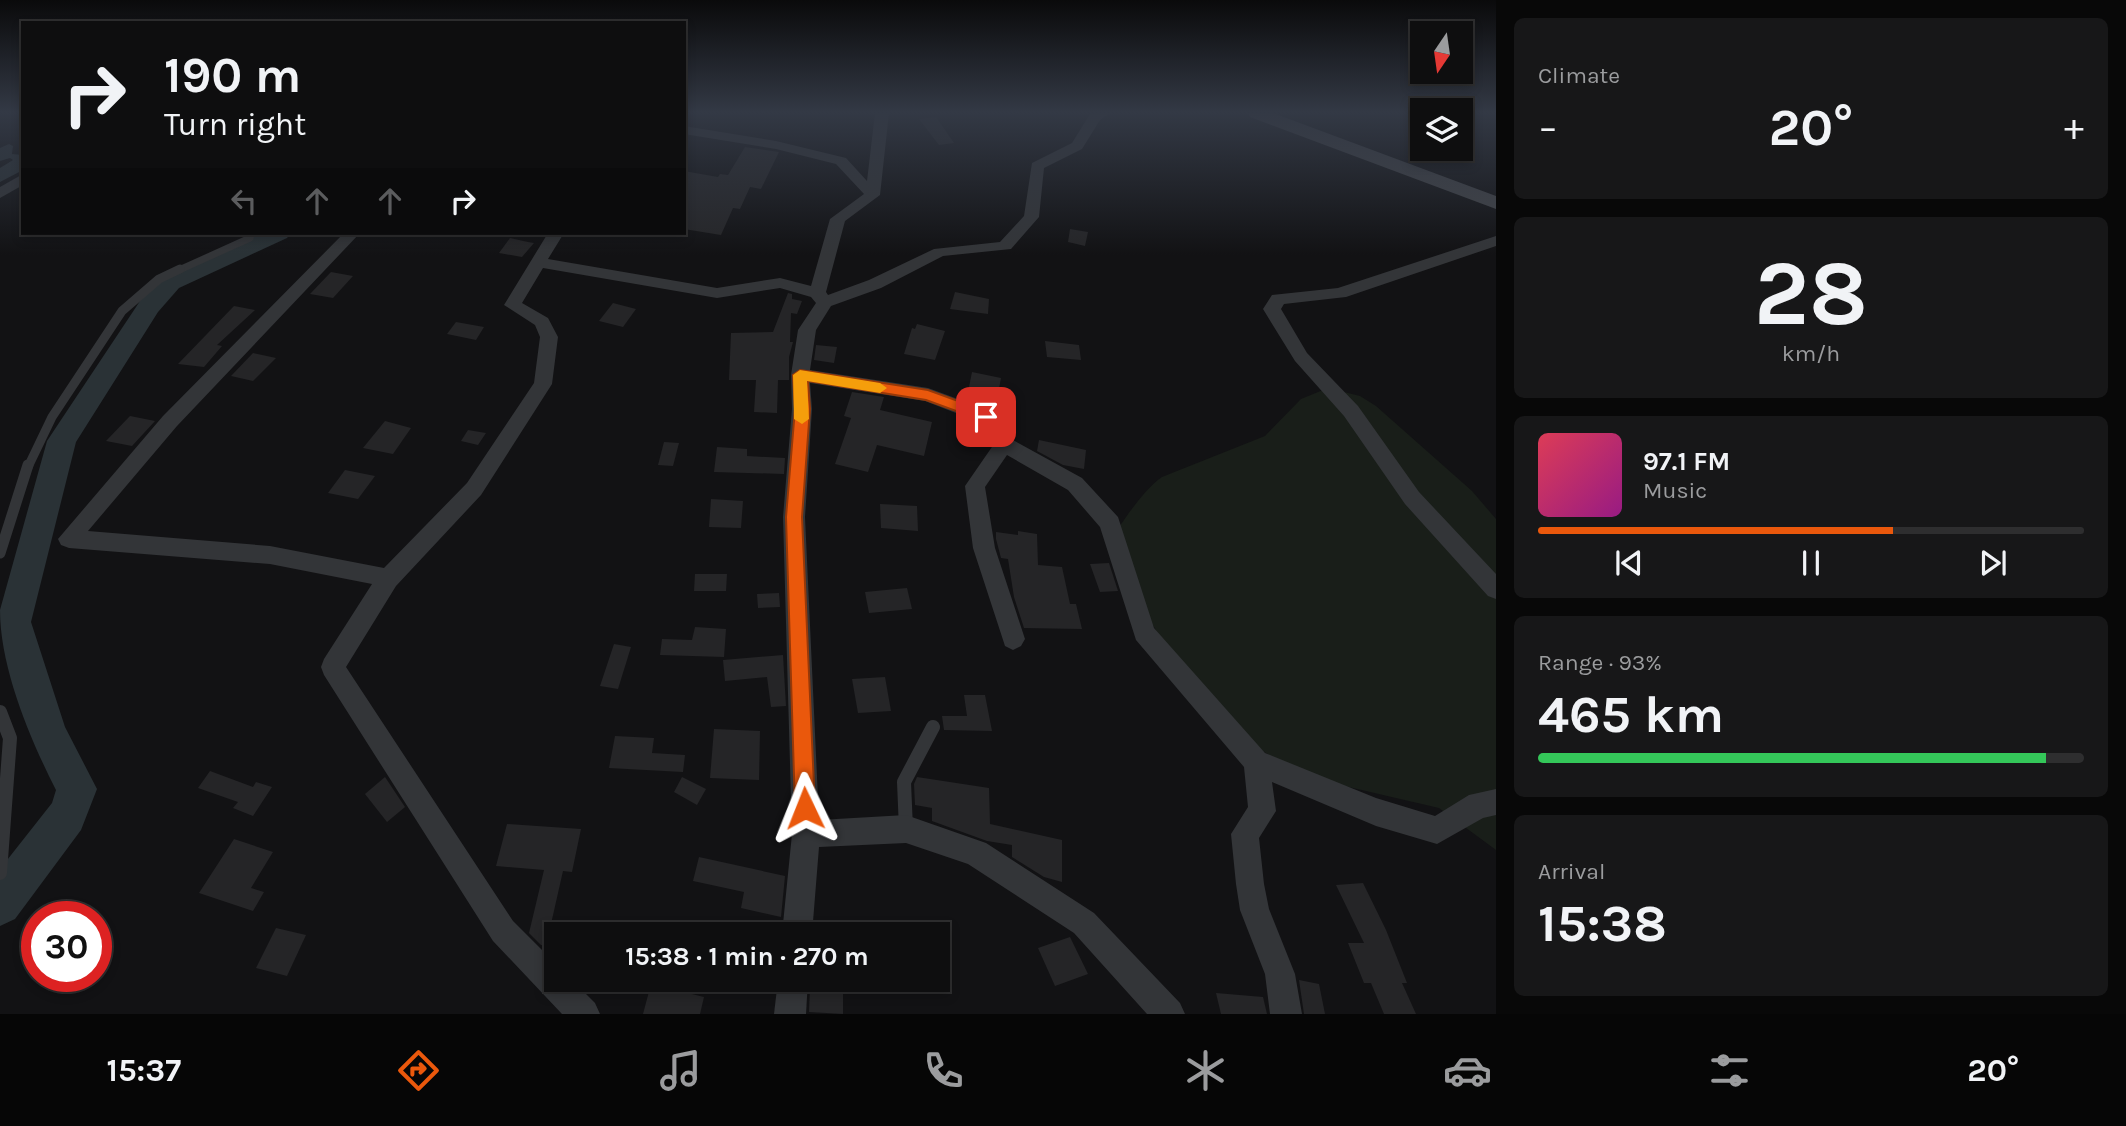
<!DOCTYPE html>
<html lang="en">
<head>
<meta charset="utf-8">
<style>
  :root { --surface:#0e0e0f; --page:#171718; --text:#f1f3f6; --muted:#9b9c9e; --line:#2e2e2f; --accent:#ea580c }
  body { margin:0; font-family:Karla,sans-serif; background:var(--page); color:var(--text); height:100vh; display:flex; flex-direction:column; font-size:26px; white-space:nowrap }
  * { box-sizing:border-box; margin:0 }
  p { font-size:23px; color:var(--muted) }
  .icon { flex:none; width:38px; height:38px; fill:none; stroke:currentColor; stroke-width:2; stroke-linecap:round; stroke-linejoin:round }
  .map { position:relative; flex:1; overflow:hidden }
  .side { display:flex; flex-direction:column; gap:18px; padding:18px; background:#080808; width:630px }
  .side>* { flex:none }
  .hud { position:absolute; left:21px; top:21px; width:665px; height:214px; border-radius:0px; box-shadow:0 4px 10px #0003,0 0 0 2px var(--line); background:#0e0e0f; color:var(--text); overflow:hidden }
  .needle { width:46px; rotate:193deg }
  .buttons { position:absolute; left:1410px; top:21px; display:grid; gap:14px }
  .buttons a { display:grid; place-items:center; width:63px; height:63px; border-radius:0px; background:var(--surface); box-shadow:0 4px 10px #0003,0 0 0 2px var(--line); font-size:35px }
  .speed { position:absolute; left:21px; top:901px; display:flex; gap:14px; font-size:35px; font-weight:700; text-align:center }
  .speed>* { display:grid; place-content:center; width:91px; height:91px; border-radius:50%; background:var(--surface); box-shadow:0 4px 10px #0003,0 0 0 2px var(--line); line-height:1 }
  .speed .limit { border:10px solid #d22; background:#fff; color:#111 }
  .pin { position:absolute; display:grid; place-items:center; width:60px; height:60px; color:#fff; margin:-30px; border-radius:14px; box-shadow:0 4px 10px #0006 }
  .me { position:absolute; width:77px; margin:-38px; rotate:358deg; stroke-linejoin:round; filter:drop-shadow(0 0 5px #0008) }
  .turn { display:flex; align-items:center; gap:24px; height:147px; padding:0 28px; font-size:32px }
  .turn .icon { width:91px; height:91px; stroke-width:2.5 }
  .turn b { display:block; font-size:49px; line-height:60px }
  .lanes { display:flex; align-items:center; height:66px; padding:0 28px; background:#0003; justify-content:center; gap:35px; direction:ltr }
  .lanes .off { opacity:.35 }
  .big { font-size:52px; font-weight:700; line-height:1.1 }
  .side .tile { flex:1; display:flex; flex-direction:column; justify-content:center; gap:10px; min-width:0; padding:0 24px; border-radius:10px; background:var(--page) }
  .side .dial { align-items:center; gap:0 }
  .dial b { font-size:91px; line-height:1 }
  .song { display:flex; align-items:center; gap:21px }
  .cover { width:84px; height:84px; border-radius:10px; background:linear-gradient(135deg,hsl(350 70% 55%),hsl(310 70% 35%)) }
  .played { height:7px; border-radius:4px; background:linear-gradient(90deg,var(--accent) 65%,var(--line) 65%) }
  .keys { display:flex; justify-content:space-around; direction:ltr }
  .heat { display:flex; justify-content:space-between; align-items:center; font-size:38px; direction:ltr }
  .charge { height:10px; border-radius:5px; background:linear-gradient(90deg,#34c759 93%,var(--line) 0) }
  .trip { position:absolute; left:544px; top:922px; width:406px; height:70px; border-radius:0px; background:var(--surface); box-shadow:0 4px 10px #0003,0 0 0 2px var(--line); font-weight:700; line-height:70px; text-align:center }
  .tabs { display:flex; height:112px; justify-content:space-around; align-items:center; background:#060606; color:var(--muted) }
  .tabs .icon { width:49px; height:49px }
  .tabs .on { color:var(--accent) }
  .tabs b { font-size:32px; color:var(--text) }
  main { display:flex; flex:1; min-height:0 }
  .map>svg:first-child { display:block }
  .green { fill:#191e19 }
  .water { fill:#2a3236 }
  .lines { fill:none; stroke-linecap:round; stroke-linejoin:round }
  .river { fill:#2a3236; fill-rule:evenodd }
  .building { fill:#252527 }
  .lane-far3 { stroke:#333538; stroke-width:7 }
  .lane-far2 { stroke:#333538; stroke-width:9 }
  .lane-far1 { stroke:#333538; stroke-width:11 }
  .lane { stroke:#333538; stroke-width:14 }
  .street { fill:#333538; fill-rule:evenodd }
  .secondary { fill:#424448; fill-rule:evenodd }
  .route { fill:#ea580c; stroke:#983908; stroke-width:2 }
  .slow { fill:#f59e0b }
</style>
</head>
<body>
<main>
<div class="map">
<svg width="1496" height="1014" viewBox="0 0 1496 1014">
  <rect width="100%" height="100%" fill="#121214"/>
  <!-- green -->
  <path class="green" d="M1328,388l32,8 16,10 96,85 24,28v331l-57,-42 -116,-27 -41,-18 -24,-15 -83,-88 -28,-44 -28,-89c12,-17 27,-39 43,-50l103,-41 36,-37z"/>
  <!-- water -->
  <polygon class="water" points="9,144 13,146 12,154 23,155 23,170 0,182 0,168 13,160 10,158 0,161 0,148"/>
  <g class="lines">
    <!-- river -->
    <path class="river" d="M260,233h31l-4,5 -108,50 -21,24 -82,130 -45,180 34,105 32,62 -16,41 -66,89 -15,7v-57l52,-66 4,-13c-26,-51 -56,-122 -56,-180l47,-169 93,-140 21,-23z"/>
  </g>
  <!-- building -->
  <g class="building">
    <polygon points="936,117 954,143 939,145 919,119"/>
    <polygon points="745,147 779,152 761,189 750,187 740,209 733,208 721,235 684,229 684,171 718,177 720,174 728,175"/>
    <polygon points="1070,229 1088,232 1085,246 1068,242"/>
    <polygon points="510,238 528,242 534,243 522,257 499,253"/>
    <polygon points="331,272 353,276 333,298 310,294"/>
    <polygon points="955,292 989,299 988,314 950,309"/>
    <polygon points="788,293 792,294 792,299 802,301 797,314 791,313 790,342 793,342 789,357 789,380 778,380 777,413 754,412 756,380 729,380 731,333 773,332"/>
    <polygon points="613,303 636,309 623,327 599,321"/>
    <polygon points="234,306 255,310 217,345 222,346 204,367 178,364"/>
    <polygon points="456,322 484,327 476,340 447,334"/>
    <polygon points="917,324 945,331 935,360 904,354 912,328 915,329"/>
    <polygon points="1045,341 1079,345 1081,360 1047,357"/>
    <polygon points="816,345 837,347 834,363 814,360"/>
    <polygon points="253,353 276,358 253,381 231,376"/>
    <polygon points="972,372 1001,378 997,399 968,392"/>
    <polygon points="852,392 884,397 880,410 932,422 924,456 877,445 868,472 835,464 851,418 844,416"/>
    <polygon points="130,416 155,421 132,446 106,441"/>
    <polygon points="385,421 411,428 393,454 363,448"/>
    <polygon points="468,430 486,433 478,445 461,441"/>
    <polygon points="1039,440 1086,450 1084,469 1063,465 1037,451"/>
    <polygon points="664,442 679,443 673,466 658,465"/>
    <polygon points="717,447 747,449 747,456 785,458 784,474 714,472"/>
    <polygon points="345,470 375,476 358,499 328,493"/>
    <polygon points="711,499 743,501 741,528 709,527"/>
    <polygon points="880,504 917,506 918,531 881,528"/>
    <polygon points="1018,531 1037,534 1038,565 1062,567 1070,604 1076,604 1082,629 1024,628 1014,597 1008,559 1001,558 996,539 996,532 1018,535"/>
    <polygon points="1109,563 1118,591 1100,592 1090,564"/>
    <polygon points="695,574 727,574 726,591 694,591"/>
    <polygon points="907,588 912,609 869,613 865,592"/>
    <polygon points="779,593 780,607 758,608 757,594"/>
    <polygon points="695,627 726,629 724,657 660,655 662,639 692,640"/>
    <polygon points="614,644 631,647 618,689 600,686"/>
    <polygon points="783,655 786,706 771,707 767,677 725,681 723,660"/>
    <polygon points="885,677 891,711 858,713 852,679"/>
    <polygon points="964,695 985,695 992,731 944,730 942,716 967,716"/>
    <polygon points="714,729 760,731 759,780 710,778"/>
    <polygon points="615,736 654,738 652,753 685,755 683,772 609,768"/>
    <polygon points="210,771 253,787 256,782 272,787 253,816 233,808 238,802 198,788"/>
    <polygon points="385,777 405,807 387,822 365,794"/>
    <polygon points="682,777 706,789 697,805 674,792"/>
    <polygon points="917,777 989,788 990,824 1062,840 1062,882 1044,877 1012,857 1012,845 987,841 932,821 932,808 915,805 914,784"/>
    <polygon points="507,824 581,829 572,872 563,871 546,946 541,945 529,933 544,870 496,866"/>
    <polygon points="234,839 273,852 251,888 264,892 253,911 199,893"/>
    <polygon points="699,857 785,876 781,917 741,908 744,892 693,881"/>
    <polygon points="1363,883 1386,930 1407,983 1402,983 1416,1014 1384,1014 1371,983 1364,983 1348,943 1364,943 1336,885"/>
    <polygon points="276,928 306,935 287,976 256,968"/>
    <polygon points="1070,937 1088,974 1055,986 1038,948"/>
    <polygon points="1299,980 1319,984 1325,1014 1304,1014"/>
    <polygon points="651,984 704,997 700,1014 643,1014"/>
    <polygon points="810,987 843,990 843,1014 809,1012"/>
    <polygon points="1216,993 1263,997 1267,1014 1221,1014"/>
  </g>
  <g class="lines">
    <!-- lane-far3 -->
    <polyline class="lane-far3" points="177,271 250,238 252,233"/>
    <!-- lane-far2 -->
    <polyline class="lane-far2" points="28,467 52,417 122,311 159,279 180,269"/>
    <!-- lane-far1 -->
    <polyline class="lane-far1" points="0,553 28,465"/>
    <!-- lane -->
    <g class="lane">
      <polyline points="0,712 10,738 0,873"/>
      <polyline points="906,829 904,782 933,727"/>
    </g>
    <!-- street -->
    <g class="street">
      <polygon points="875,113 889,113 880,195 845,221 826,292 828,295 869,280 934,249 1000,242 1024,216 1032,163 1072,143 1090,114 1110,113 1100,120 1082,149 1044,168 1039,217 1011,249 943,256 881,288 831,306 816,330 810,370 928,388 993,412 1011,439 1082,478 1118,517 1154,628 1265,753 1376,798 1435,816 1469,795 1496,789 1496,815 1483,818 1437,844 1376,826 1272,782 1276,811 1259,838 1264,884 1269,909 1295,974 1302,1014 1270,1014 1265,974 1240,910 1236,884 1231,834 1248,807 1244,767 1136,640 1100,527 1068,490 1007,455 985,487 995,548 1025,639 1021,646 1013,650 1005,646 973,548 965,486 994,444 979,422 925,401 810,383 812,409 805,517 819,820 906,815 986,843 1094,913 1180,1003 1185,1014 1147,1014 1074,933 968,864 906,843 819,847 812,934 782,934 792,834 783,517 792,409 791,375 798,330 816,303 811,297 780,288 717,298 543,268 522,303 548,318 558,337 552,384 481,495 396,586 346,667 513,921 556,964 556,980 572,980 595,1003 600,1014 562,1014 493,941 324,675 321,667 324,659 372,584 270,564 69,548 61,545 58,539 163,416 344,233 360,233 177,426 88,531 270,546 384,568 467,483 534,383 540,337 535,325 504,305 548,233 564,233 548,259 717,288 780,278 811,286 830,219 864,194 836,164 776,149 684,134 684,126 776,141 846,158 867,181"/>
      <polygon points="23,174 23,185 0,198 0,187"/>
      <polygon points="1496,236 1496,246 1346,297 1284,304 1281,309 1307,353 1358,406 1419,492 1496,574 1496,599 1488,596 1405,504 1344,416 1295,361 1263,309 1272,295 1338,288"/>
      <polygon points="778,980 808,980 806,1014 774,1014"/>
    </g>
    <!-- secondary -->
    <polygon class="secondary" points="1248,113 1273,113 1496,196 1496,209 1250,117"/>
  </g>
  <!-- sky -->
  <linearGradient id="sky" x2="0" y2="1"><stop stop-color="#0a0a0b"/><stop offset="0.44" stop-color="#333945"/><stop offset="1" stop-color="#333945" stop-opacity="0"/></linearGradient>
  <rect width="1496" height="255" fill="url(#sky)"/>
  <!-- route -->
  <polygon class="route" points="800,370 928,390 991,413 993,417 986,422 926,400 808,381 810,409 802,517 815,808 812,815 805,818 798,815 795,808 786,517 795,409 793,375"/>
  <!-- slow -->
  <polygon class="slow" points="800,370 880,383 887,388 880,393 807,381 809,419 802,424 794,419 793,375"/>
</svg>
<div class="buttons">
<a><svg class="needle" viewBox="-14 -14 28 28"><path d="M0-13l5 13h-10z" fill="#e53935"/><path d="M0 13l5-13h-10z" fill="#9b9c9e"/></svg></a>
<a><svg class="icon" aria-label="layers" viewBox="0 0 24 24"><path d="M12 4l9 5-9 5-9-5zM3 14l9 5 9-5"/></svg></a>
</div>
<div class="speed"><div class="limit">30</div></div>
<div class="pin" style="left:986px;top:417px;background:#d93025"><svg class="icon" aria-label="arrive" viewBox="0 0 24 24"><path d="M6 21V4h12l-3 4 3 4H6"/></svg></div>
<svg class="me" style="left:805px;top:808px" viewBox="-20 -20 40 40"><path d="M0-17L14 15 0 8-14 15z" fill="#ea580c" stroke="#fff" stroke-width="4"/></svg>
<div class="trip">15:38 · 1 min · 270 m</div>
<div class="hud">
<div class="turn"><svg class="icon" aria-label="right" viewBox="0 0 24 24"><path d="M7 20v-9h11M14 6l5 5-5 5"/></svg><div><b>190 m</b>Turn right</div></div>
<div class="lanes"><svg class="icon off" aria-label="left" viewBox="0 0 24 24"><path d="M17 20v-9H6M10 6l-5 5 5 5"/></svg><svg class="icon off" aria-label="ahead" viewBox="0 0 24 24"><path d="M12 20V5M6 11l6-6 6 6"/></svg><svg class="icon off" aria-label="ahead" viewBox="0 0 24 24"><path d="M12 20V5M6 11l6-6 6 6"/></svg><svg class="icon" aria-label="right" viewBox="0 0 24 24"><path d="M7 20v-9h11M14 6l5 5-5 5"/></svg></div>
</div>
</div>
<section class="side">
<div class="tile"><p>Climate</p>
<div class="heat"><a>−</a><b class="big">20°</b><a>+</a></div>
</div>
<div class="tile dial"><b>28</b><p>km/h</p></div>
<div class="tile">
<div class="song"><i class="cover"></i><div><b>97.1 FM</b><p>Music</p></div></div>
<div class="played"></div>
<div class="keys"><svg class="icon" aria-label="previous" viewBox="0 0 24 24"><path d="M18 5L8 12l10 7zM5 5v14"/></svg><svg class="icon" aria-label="pause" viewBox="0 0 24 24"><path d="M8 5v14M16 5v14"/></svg><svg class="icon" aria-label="next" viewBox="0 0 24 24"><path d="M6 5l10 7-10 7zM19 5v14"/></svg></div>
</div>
<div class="tile"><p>Range · 93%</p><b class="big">465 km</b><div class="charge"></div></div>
<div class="tile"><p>Arrival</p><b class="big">15:38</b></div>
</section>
</main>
<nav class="tabs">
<b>15:37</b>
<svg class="icon on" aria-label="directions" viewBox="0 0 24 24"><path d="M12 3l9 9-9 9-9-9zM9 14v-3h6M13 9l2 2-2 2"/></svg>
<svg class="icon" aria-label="music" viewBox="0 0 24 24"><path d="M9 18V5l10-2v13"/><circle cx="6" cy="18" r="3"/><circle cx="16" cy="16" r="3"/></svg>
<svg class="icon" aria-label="phone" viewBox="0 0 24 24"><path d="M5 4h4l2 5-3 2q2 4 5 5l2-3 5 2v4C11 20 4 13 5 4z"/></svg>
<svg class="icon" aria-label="climate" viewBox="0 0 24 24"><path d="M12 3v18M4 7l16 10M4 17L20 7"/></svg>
<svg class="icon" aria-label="car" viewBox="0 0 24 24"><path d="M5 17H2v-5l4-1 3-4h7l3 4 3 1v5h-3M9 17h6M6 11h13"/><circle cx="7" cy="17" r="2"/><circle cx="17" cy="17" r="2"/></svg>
<svg class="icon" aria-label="filters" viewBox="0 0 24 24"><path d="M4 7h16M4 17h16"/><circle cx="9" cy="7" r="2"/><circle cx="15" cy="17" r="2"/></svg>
<b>20°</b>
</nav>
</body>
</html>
